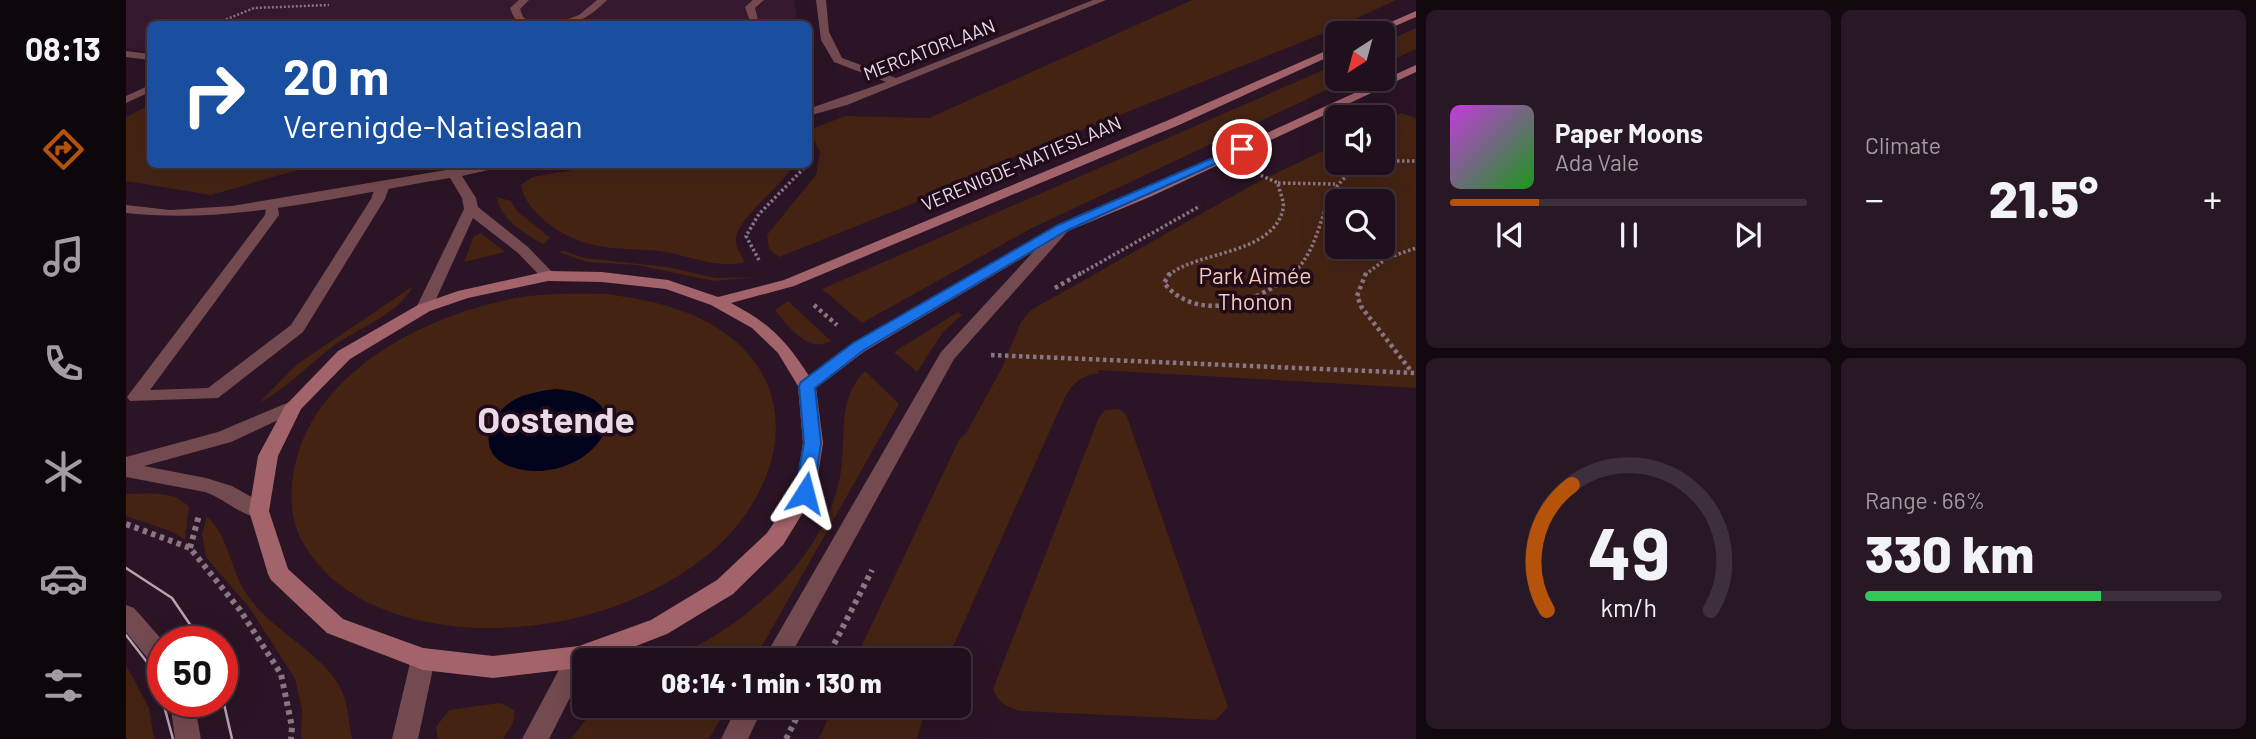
<!DOCTYPE html>
<html lang="en">
<head>
<meta charset="utf-8">
<style>
  :root { --surface:#200f1c; --page:#281825; --text:#f1f3f6; --muted:#a29ca3; --line:#3d2f3b; --accent:#b45309 }
  body { margin:0; font-family:Barlow,sans-serif; background:var(--page); color:var(--text); height:100vh; display:flex; flex-direction:column; font-size:26px; white-space:nowrap }
  * { box-sizing:border-box; margin:0 }
  p { font-size:23px; color:var(--muted) }
  .icon { flex:none; width:38px; height:38px; fill:none; stroke:currentColor; stroke-width:2; stroke-linecap:round; stroke-linejoin:round }
  .map { position:relative; flex:1; overflow:hidden }
  .drawer { display:flex; flex-direction:column; gap:10px; padding:10px; background:#12080f; width:840px }
  .drawer>* { flex:none }
  .banner { position:absolute; left:21px; top:21px; width:665px; height:147px; border-radius:10px; box-shadow:0 7px 28px #0002,0 0 0 2px var(--line); background:#1a4fa0; color:#fff; overflow:hidden }
  .needle { width:46px; rotate:216deg }
  .buttons { position:absolute; left:1199px; top:21px; display:grid; gap:14px }
  .buttons a { display:grid; place-items:center; width:70px; height:70px; border-radius:10px; background:var(--surface); box-shadow:0 7px 28px #0002,0 0 0 2px var(--line); font-size:35px }
  .speed { position:absolute; left:21px; top:626px; display:flex; gap:14px; font-size:35px; font-weight:700; text-align:center }
  .speed>* { display:grid; place-content:center; width:91px; height:91px; border-radius:50%; background:var(--surface); box-shadow:0 7px 28px #0002,0 0 0 2px var(--line); line-height:1 }
  .speed .limit { border:10px solid #d22; background:#fff; color:#111 }
  .pin { position:absolute; display:grid; place-items:center; width:60px; height:60px; color:#fff; margin:-30px; border:4px solid #fff; border-radius:50%; box-shadow:0 2px 7px #0007 }
  .me { position:absolute; width:77px; margin:-38px; rotate:9deg; stroke-linejoin:round; filter:drop-shadow(0 0 5px #0008) }
  .turn { display:flex; align-items:center; gap:24px; height:147px; padding:0 21px; font-size:32px }
  .turn .icon { width:91px; height:91px; stroke-width:2.5 }
  .turn b { display:block; font-size:49px; line-height:60px }
  .big { font-size:52px; font-weight:800; line-height:1.1 }
  .drawer .widget { flex:1; display:flex; flex-direction:column; justify-content:center; gap:10px; min-width:0; padding:0 24px; border-radius:10px; background:var(--page) }
  .drawer .dial { align-items:center; gap:0 }
  .dial svg { height:182px; overflow:visible; fill:none; stroke:var(--line); stroke-width:7; stroke-linecap:round; text-anchor:middle }
  .dial text { fill:var(--text); stroke:none }
  .song { display:flex; align-items:center; gap:21px }
  .cover { width:84px; height:84px; border-radius:10px; background:linear-gradient(135deg,hsl(290 70% 55%),hsl(120 70% 35%)) }
  .played { height:7px; border-radius:4px; background:linear-gradient(90deg,var(--accent) 25%,var(--line) 25%) }
  .keys { display:flex; justify-content:space-around; direction:ltr }
  .heat { display:flex; justify-content:space-between; align-items:center; font-size:38px; direction:ltr }
  .charge { height:10px; border-radius:5px; background:linear-gradient(90deg,#34c759 66%,var(--line) 0) }
  .drawer .tiles { flex:1; display:grid; gap:10px; grid-template-columns:repeat(2,1fr) }
  .trip { position:absolute; left:446px; top:648px; width:399px; height:70px; border-radius:10px; background:var(--surface); box-shadow:0 7px 28px #0002,0 0 0 2px var(--line); font-weight:800; line-height:70px; text-align:center }
  main { display:flex; flex:1; min-height:0 }
  .tabs { display:flex; flex-direction:column; width:126px; justify-content:space-around; align-items:center; background:#0d060b; color:var(--muted) }
  .tabs .icon { width:49px; height:49px }
  .tabs .selected { color:var(--accent) }
  .tabs b { font-size:32px; color:var(--text) }
  .map>svg:first-child { display:block }
  .built { fill:#36192f }
  .green { fill:#442313; fill-rule:evenodd }
  .water { fill:#01021c }
  .lines { fill:none; stroke-linecap:round; stroke-linejoin:round }
  .path-far3 { stroke:#897684; stroke-width:2.5; stroke-dasharray:2 2; stroke-linecap:butt }
  .path-far2 { stroke:#897684; stroke-width:3.5; stroke-dasharray:2.5 2.5; stroke-linecap:butt }
  .path-far1 { stroke:#897684; stroke-width:4.5; stroke-dasharray:3.5 3.5; stroke-linecap:butt }
  .path { stroke:#897684; stroke-width:6; stroke-dasharray:4.5 4.5; stroke-linecap:butt }
  .service { fill:#734a4f; fill-rule:evenodd }
  .minor { fill:#734a4f; fill-rule:evenodd }
  .tertiary { fill:#734a4f; fill-rule:evenodd }
  .secondary { fill:#a3636b; fill-rule:evenodd }
  .tram { stroke:#b5a3b0; stroke-width:2.5 }
  .route { fill:#1a73e8; stroke:#114b97; stroke-width:2 }
  .labels { text-anchor:middle; dominant-baseline:central; stroke-width:7; stroke-linejoin:round; paint-order:stroke }
  .far-street-label { font-size:19px; fill:#eadae5; stroke:#200b1b }
  .park-label { font-size:23px; fill:#f5cab6; stroke:#200b1b }
  .town-label { font-size:37px; font-weight:bold; fill:#eadae5; stroke:#200b1b }
</style>
</head>
<body>
<main>
<nav class="tabs">
<b>08:13</b>
<svg class="icon selected" aria-label="directions" viewBox="0 0 24 24"><path d="M12 3l9 9-9 9-9-9zM9 14v-3h6M13 9l2 2-2 2"/></svg>
<svg class="icon" aria-label="music" viewBox="0 0 24 24"><path d="M9 18V5l10-2v13"/><circle cx="6" cy="18" r="3"/><circle cx="16" cy="16" r="3"/></svg>
<svg class="icon" aria-label="phone" viewBox="0 0 24 24"><path d="M5 4h4l2 5-3 2q2 4 5 5l2-3 5 2v4C11 20 4 13 5 4z"/></svg>
<svg class="icon" aria-label="climate" viewBox="0 0 24 24"><path d="M12 3v18M4 7l16 10M4 17L20 7"/></svg>
<svg class="icon" aria-label="car" viewBox="0 0 24 24"><path d="M5 17H2v-5l4-1 3-4h7l3 4 3 1v5h-3M9 17h6M6 11h13"/><circle cx="7" cy="17" r="2"/><circle cx="17" cy="17" r="2"/></svg>
<svg class="icon" aria-label="filters" viewBox="0 0 24 24"><path d="M4 7h16M4 17h16"/><circle cx="9" cy="7" r="2"/><circle cx="15" cy="17" r="2"/></svg>
</nav>
<div class="map">
<svg width="1290" height="739" viewBox="0 0 1290 739">
  <rect width="100%" height="100%" fill="#2a1425"/>
  <!-- built -->
  <polygon class="built" points="0,0 668,0 672,24 24,24 24,52 0,49"/>
  <!-- green -->
  <g class="green">
    <polygon points="1066,0 1270,0 1206,30 856,170 813,193 653,257 643,249 641,235 690,175 694,152 683,130 719,116 803,118"/>
    <polygon points="1290,28 1290,49 1257,64 1257,43"/>
    <polygon points="1211,64 1211,79 1224,79 906,228 736,323 696,289"/>
    <polygon points="24,105 24,164 189,165 85,195 0,181 0,117"/>
    <path d="M1275,113l15,5v270l-318,-18 1,3c-18,3 -25,9 -34,24l-118,263h-92l104,-220 7,-7 36,-65 19,-46 10,-12 223,-126 83,-40v19h45l1,-41zM1211,201h45v46h-45z"/>
    <path d="M478,165v-1l189,1c-9,21 -58,53 -57,76 0,7 6,15 9,21 -26,7 -53,-5 -79,-10 -26,-4 -55,-1 -80,-9 -25,-7 -61,-31 -65,-58l11,-8z"/>
    <path d="M371,197l14,4 5,9 34,28 -7,6c-18,-10 -43,-25 -46,-47z"/>
    <polygon points="355,233 379,252 338,262 348,236"/>
    <polygon points="438,251 458,258 542,267 590,278 632,277 587,281 511,265 461,262 433,252"/>
    <path d="M287,286c-16,30 -56,42 -81,61 -25,19 -46,42 -73,56l37,-38z"/>
    <path d="M481,294c43,6 87,15 122,42 80,62 47,162 -20,218 -72,59 -180,85 -271,70 -55,-9 -105,-31 -135,-81 -14,-24 -14,-55 -7,-82 23,-93 133,-147 220,-163 30,-5 61,-5 91,-4z"/>
    <path d="M662,301l43,40c-22,13 -43,-14 -56,-31z"/>
    <polygon points="832,312 836,315 817,332 791,372 768,352"/>
    <path d="M739,371l34,33 -145,256h-86c78,-33 166,-108 174,-198 3,-32 -3,-65 23,-91z"/>
    <path d="M993,409l7,5 102,293 -12,13 -196,-9c-13,-4 -22,-8 -27,-22l106,-272 6,-7z"/>
    <path d="M0,494c20,0 48,-4 63,13l-4,33 -12,-8 -47,-16z"/>
    <path d="M81,516c24,24 22,53 41,80 26,38 76,56 94,95 6,14 7,33 10,48h-51l1,-30 -7,-30 -44,-69 -45,-53 -4,-23z"/>
    <polygon points="0,665 23,708 28,739 0,739"/>
    <path d="M374,703l14,7c2,13 -5,18 -11,29h-65l-2,-12 13,-17z"/>
    <polygon points="471,705 602,705 583,739 445,739"/>
    <polygon points="708,705 801,705 791,739 693,739"/>
  </g>
  <!-- water -->
  <path class="water" d="M430,389c105,9 26,105 -47,77 -34,-14 -21,-51 5,-66 13,-7 27,-9 42,-11z"/>
  <g class="lines">
    <!-- path-far3 -->
    <polyline class="path-far3" points="89,24 128,8 203,5"/>
    <!-- path-far2 -->
    <g class="path-far2">
      <polyline points="1256,161 1290,161"/>
      <polyline points="1152,183 1209,184"/>
      <polyline points="633,260 620,236 633,214 682,164"/>
      <polyline points="952,275 1074,206"/>
      <path d="M1043,275c28,-24 104,-20 114,-66 2,-8 -4,-17 -5,-26l-18,-8"/>
      <path d="M1165,275c40,-34 21,-92 79,-112"/>
      <polyline points="1239,275 1261,258 1290,248"/>
    </g>
    <!-- path-far1 -->
    <g class="path-far1">
      <path d="M1044,273l-6,10c33,41 94,20 129,-10"/>
      <polyline points="1240,273 1231,296 1236,308 1286,372"/>
      <polyline points="929,288 955,273"/>
      <polyline points="688,305 711,325"/>
      <polyline points="865,355 1290,373"/>
    </g>
    <!-- path -->
    <g class="path">
      <polyline points="0,524 64,548 114,610 155,674 166,727 165,739"/>
      <polyline points="64,548 73,515"/>
      <polyline points="700,660 746,570"/>
      <polyline points="660,739 677,705"/>
    </g>
    <!-- service -->
    <g class="service">
      <path d="M393,0h10l-9,9 3,8 10,7c-14,0 -18,-2 -23,-16z"/>
      <path d="M471,0h10c-15,15 -30,26 -52,24l24,-9z"/>
      <polygon points="627,0 638,0 629,8 633,24 625,24 619,7"/>
      <polygon points="247,20 264,24 243,24"/>
      <polygon points="257,181 264,185 259,199 177,332 92,398 4,401 1,397 4,393 139,215 141,201 151,201 153,215 24,390 82,388 165,325 245,199 250,185"/>
      <polygon points="0,605 8,608 38,642 37,669 28,666 0,632"/>
      <polygon points="44,702 68,702 75,739 49,739"/>
    </g>
    <!-- minor -->
    <g class="minor">
      <polygon points="690,0 700,0 703,32 716,58 770,78 967,0 980,0 721,105 682,116 682,109 760,82 708,62 695,40"/>
      <polygon points="0,51 24,54 24,60 0,57"/>
      <polygon points="24,85 24,92 0,103 0,96"/>
      <path d="M356,164h32l-52,12 14,22 2,9 50,40 28,29 -8,5 -5,-2 -25,-26 -45,-35 -41,90 -8,5 -8,-5 48,-99 -2,-11 -12,-20c-106,17 -216,47 -324,35v-8l44,5 62,-4z"/>
      <path d="M168,400l6,2 3,4 -3,4 -69,32 -87,24 62,12 26,8 34,19 3,6 -3,6c-18,5 -42,-19 -61,-25l-79,-15v-20l92,-25z"/>
    </g>
    <!-- tertiary -->
    <g class="tertiary">
      <polygon points="937,224 942,225 942,231 828,359 662,660 637,660 815,352 932,225"/>
      <polygon points="453,646 462,649 465,657 458,660 458,670 423,739 396,739 444,649"/>
      <polygon points="297,648 306,651 309,659 292,739 266,739 285,659 288,651"/>
      <polygon points="612,705 638,705 622,739 595,739"/>
    </g>
    <!-- secondary -->
    <g class="secondary">
      <polygon points="1290,11 1290,17 1253,33 1240,33"/>
      <path d="M1211,46v7l-158,72 -385,161 -63,17c38,20 55,37 78,73l44,-33 205,-118 84,-35 274,-125v7l-264,124 -84,35 -203,120 -49,37 7,55 -8,50 -32,52 -50,49 -66,40 -67,26h-16v6l-5,2 -86,10 -70,-8 -96,-37 -56,-53 -3,-6 -19,-63 9,-55 27,-50 53,-55 80,-46 40,-14 90,-20 54,1 66,8 50,17 66,-17 387,-161zM422,281l54,1 64,7 45,16 41,23 26,25 20,33 5,57 -8,49 -28,41 -50,47 -66,40 -72,26 -86,10 -70,-8 -80,-29 -55,-50 -19,-58 9,-55 23,-47 49,-50 80,-48 38,-13z"/>
    </g>
    <!-- tram -->
    <g class="tram">
      <polyline points="0,568 46,598 76,642"/>
      <polyline points="0,635 24,666 37,701"/>
      <polyline points="96,695 106,739"/>
      <polyline points="37,702 47,739"/>
    </g>
  </g>
  <!-- route -->
  <polygon class="route" points="1112,147 1122,149 942,230 738,350 689,388 695,443 688,493 679,500 672,498 669,493 678,443 673,386 675,382 727,343 932,225"/>
  <g class="labels">
    <!-- far-street labels -->
    <g class="far-street-label">
      <text transform="translate(803 49) rotate(-21)">MERCATORLAAN</text>
      <text transform="translate(895 163) rotate(-23)">VERENIGDE-NATIESLAAN</text>
    </g>
    <!-- park labels -->
    <g class="park-label">
      <text x="1129" y="275">Park Aimée<tspan x="1129" dy="26">Thonon</tspan></text>
    </g>
    <!-- town labels -->
    <g class="town-label">
      <text x="430" y="418">Oostende</text>
    </g>
  </g>
</svg>
<div class="buttons">
<a><svg class="needle" viewBox="-14 -14 28 28"><path d="M0-13l5 13h-10z" fill="#e53935"/><path d="M0 13l5-13h-10z" fill="#a29ca3"/></svg></a>
<a><svg class="icon" aria-label="sound" viewBox="0 0 24 24"><path d="M4 9h4l5-4v14l-5-4H4zM17 9q2 3 0 6"/></svg></a>
<a><svg class="icon" aria-label="search" viewBox="0 0 24 24"><circle cx="10" cy="10" r="6"/><path d="M15 15l6 6"/></svg></a>
</div>
<div class="speed"><div class="limit">50</div></div>
<div class="pin" style="left:1116px;top:149px;background:#d93025"><svg class="icon" aria-label="arrive" viewBox="0 0 24 24"><path d="M6 21V4h12l-3 4 3 4H6"/></svg></div>
<svg class="me" style="left:679px;top:493px" viewBox="-20 -20 40 40"><path d="M0-17L14 15 0 8-14 15z" fill="#1a73e8" stroke="#fff" stroke-width="4"/></svg>
<div class="trip">08:14 · 1 min · 130 m</div>
<div class="banner">
<div class="turn"><svg class="icon" aria-label="right" viewBox="0 0 24 24"><path d="M7 20v-9h11M14 6l5 5-5 5"/></svg><div><b>20 m</b>Verenigde-Natieslaan</div></div>
</div>
</div>
<section class="drawer">
<div class="tiles">
<div class="widget">
<div class="song"><i class="cover"></i><div><b>Paper Moons</b><p>Ada Vale</p></div></div>
<div class="played"></div>
<div class="keys"><svg class="icon" aria-label="previous" viewBox="0 0 24 24"><path d="M18 5L8 12l10 7zM5 5v14"/></svg><svg class="icon" aria-label="pause" viewBox="0 0 24 24"><path d="M8 5v14M16 5v14"/></svg><svg class="icon" aria-label="next" viewBox="0 0 24 24"><path d="M6 5l10 7-10 7zM19 5v14"/></svg></div>
</div>
<div class="widget"><p>Climate</p>
<div class="heat"><a>−</a><b class="big">21.5°</b><a>+</a></div>
</div>
<div class="widget dial"><svg viewBox="0 0 100 80">
<path d="M14 69A42 42 0 1 1 86 69"/>
<path d="M14 69A42 42 0 0 1 25 14" stroke="#b45309"/>
<text x="50" y="56" font-size="32" font-weight="700">49</text>
<text x="50" y="72" font-size="11">km/h</text>
</svg></div>
<div class="widget"><p>Range · 66%</p><b class="big">330 km</b><div class="charge"></div></div>
</div>
</section>
</main>
</body>
</html>
